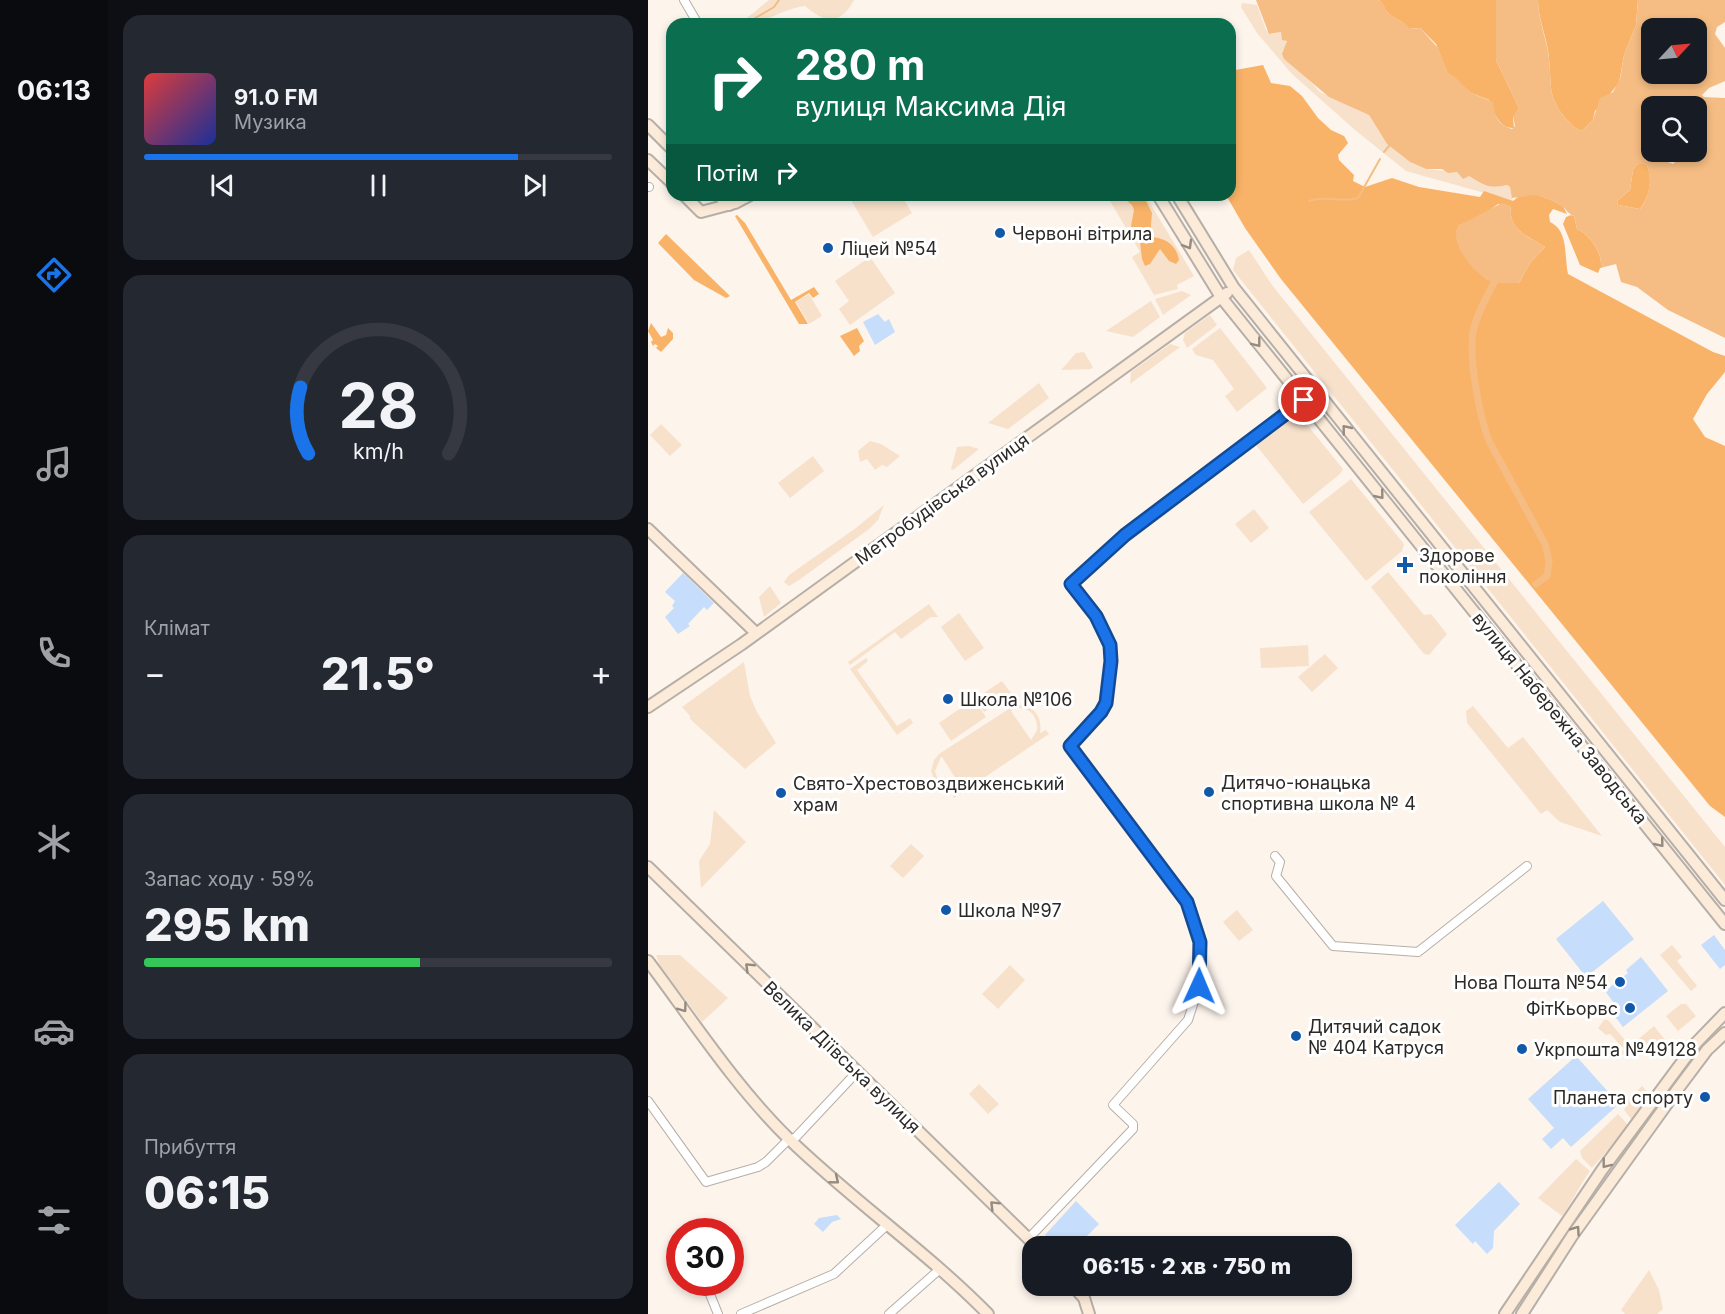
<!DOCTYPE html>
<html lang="uk">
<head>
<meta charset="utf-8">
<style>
  :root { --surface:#171b24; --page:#242831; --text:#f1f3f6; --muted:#9ea1a6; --line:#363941; --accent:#1a73e8 }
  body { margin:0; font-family:Inter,sans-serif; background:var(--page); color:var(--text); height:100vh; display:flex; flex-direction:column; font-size:22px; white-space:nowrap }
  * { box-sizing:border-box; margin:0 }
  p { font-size:20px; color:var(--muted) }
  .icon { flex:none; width:33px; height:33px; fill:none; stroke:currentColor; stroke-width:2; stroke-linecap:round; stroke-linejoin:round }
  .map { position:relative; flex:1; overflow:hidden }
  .details { display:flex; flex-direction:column; gap:15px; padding:15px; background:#0d0f14; width:540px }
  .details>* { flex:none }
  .guide { position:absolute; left:18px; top:18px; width:570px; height:183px; border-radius:18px; box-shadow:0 3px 9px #0003; background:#0b6e4f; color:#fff; overflow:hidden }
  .needle { width:39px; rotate:64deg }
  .controls { position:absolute; left:993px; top:18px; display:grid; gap:12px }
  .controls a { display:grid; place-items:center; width:66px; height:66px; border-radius:12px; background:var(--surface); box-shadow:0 3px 9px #0003; font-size:30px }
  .speed { position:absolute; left:18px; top:1218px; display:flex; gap:12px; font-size:30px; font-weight:700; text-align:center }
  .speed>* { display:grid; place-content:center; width:78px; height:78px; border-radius:50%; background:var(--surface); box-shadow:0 3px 9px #0003; line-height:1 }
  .speed .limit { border:9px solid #d22; background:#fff; color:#111 }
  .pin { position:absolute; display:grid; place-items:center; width:51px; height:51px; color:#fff; margin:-26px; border:3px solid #fff; border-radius:50%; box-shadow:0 2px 6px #0007 }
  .me { position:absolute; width:66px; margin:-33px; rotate:1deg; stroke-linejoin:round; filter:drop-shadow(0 0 4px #0008) }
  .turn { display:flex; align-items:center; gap:21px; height:126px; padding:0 30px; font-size:27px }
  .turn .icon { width:78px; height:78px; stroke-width:2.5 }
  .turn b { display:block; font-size:42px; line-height:51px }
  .then { display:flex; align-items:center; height:57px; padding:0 30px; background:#0003; gap:12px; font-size:22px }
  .big { font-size:45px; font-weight:800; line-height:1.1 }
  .details .tile { flex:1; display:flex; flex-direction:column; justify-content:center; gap:9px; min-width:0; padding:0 21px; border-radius:18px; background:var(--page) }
  .details .dial { align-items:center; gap:0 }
  .dial svg { height:156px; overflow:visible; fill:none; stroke:var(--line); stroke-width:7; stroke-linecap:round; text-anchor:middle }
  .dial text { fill:var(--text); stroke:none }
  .song { display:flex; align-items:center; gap:18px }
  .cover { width:72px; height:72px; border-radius:9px; background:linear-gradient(135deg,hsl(0 70% 55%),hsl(230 70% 35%)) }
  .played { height:6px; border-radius:3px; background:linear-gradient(90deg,var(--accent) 80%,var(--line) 80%) }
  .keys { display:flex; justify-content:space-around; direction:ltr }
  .heat { display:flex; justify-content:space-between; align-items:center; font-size:33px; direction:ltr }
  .charge { height:9px; border-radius:4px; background:linear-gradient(90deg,#34c759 59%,var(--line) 0) }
  .trip { position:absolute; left:374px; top:1236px; width:330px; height:60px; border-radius:18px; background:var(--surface); box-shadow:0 3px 9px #0003; font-weight:800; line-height:60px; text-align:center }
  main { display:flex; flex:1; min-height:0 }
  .tab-bar { display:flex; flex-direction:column; width:108px; justify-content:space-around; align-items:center; background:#090b0e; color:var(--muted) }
  .tab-bar .icon { width:42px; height:42px }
  .tab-bar .selected { color:var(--accent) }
  .tab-bar b { font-size:27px; color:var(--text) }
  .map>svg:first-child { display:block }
  .green { fill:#f8e1cb; fill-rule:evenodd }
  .forest { fill:#f9b368; fill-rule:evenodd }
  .water { fill:#f5bd83; fill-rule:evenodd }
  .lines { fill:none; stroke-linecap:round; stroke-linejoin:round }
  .stream { stroke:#f5bd83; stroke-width:2 }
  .canal { stroke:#f5bd83; stroke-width:7 }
  .building { fill:#c6ddfc }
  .street-casing { stroke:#b6afa7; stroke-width:10 }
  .secondary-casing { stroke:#b6afa7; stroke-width:14 }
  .street { stroke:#fff; stroke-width:8 }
  .secondary { stroke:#fdebd9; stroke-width:10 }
  .oneway { stroke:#948a80 }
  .route-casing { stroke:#114b97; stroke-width:15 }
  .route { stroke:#1a73e8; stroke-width:10 }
  .poi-dot { fill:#1258a8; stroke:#fff; stroke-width:2 }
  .labels { text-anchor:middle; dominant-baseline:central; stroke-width:6; stroke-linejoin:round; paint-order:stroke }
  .poi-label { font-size:18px; fill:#2c2926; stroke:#fff; text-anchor:start }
  .street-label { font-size:18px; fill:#2c2926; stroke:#fff }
</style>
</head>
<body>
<main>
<nav class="tab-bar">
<b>06:13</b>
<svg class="icon selected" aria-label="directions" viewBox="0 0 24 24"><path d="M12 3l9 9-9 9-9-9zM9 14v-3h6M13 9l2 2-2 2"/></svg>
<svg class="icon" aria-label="music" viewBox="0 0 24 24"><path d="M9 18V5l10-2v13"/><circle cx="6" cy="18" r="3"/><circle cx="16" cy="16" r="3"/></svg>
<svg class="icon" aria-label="phone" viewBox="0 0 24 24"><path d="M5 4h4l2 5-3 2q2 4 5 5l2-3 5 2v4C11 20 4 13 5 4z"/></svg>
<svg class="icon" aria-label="climate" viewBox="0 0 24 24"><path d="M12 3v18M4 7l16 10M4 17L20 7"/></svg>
<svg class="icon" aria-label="car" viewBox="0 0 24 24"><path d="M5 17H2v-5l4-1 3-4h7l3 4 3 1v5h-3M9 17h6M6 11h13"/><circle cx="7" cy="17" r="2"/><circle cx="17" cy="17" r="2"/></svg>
<svg class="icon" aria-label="filters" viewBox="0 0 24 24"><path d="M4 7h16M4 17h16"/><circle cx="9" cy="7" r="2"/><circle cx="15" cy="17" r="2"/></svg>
</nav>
<section class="details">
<div class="tile">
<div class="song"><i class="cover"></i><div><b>91.0 FM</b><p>Музика</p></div></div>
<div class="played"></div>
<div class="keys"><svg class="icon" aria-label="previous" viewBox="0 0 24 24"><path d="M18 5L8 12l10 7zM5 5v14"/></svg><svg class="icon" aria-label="pause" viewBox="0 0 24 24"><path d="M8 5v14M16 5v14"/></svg><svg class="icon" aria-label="next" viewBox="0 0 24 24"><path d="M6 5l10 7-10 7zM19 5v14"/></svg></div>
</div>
<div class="tile dial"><svg viewBox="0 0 100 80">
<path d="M14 69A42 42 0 1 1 86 69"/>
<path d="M14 69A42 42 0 0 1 10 35" stroke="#1a73e8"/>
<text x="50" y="56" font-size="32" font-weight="700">28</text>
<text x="50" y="72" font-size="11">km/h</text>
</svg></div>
<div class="tile"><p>Клімат</p>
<div class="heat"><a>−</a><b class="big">21.5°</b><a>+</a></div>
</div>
<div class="tile"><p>Запас ходу · 59%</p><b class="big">295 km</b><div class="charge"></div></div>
<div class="tile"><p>Прибуття</p><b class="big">06:15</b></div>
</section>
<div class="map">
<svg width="1077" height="1314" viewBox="0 0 1077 1314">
  <rect width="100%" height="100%" fill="#fdf4ec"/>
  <!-- green -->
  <g class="green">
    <path d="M121,0h85c-14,26 -29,23 -49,6 -23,3 -39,18 -63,16z"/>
    <path d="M594,3l15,2 9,25 6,4 9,-2 1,7 4,1 1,4 -4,8 37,40 49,23 18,29 23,18 16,7 31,3 6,6 6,-2c15,10 20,13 38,9l3,2 3,14 -107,-30 -51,-41 -64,-57 -34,-40 -16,-26z"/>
    <polygon points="200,195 253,195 264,213 225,237"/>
    <polygon points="464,195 497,195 546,276 529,285 530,289 506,295 484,257 492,252 462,201"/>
    <polygon points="601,250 624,285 1077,847 1077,885 585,270 588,258"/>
    <polygon points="222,257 247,293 202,325 191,309 201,301 187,281"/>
    <polygon points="534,291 543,295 515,315 507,299"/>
    <polygon points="161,294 174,316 161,324 148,302"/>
    <polygon points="503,301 512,317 485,337 458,331"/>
    <polygon points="562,315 569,325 539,348 535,340 537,333"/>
    <polygon points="572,328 619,388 589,412 577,396 586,389 565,360 548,355 544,349"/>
    <polygon points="522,344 532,347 482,384 483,372"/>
    <polygon points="436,352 445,367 443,369 413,370 428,353"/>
    <polygon points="391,383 401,398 360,429 340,423"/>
    <polygon points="648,411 695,469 692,474 655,504 607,444"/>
    <polygon points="13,424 34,445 22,456 2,435"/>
    <polygon points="222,441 233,444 252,456 239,467 234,465 227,470 219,459 212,462 210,451"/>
    <polygon points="321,446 331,449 305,470 303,469 309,447"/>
    <polygon points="165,456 176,471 142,498 130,483"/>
    <polygon points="703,479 756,544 754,551 718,581 661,512"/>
    <polygon points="236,505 230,520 221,529 151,580 141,586 136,582 141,575 208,528"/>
    <polygon points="606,509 621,528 603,543 587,524"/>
    <polygon points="740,572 776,615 783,614 799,634 781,655 776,654 723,587"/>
    <polygon points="122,586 133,603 116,617 111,597"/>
    <polygon points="281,604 290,617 283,617 253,639 247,632 202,665 200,662"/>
    <polygon points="311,613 336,648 317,661 293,627"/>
    <polygon points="660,645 661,666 613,668 612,648"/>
    <polygon points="677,654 690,668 664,692 650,677"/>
    <polygon points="218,658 220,661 209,670 249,726 262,718 265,723 249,735 202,669"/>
    <polygon points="96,662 102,696 109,712 128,743 97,769 42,719 42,716 34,707"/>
    <polygon points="354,681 363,693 336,712 327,699"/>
    <polygon points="326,699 338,717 303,741 291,723"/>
    <path d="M367,705c17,-1 28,10 25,28l6,-3 3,4 -95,64 -2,-5 -15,-7 -6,-15 3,-11 5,-6zM367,708c15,-1 23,8 22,22l-6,10 -20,-29zM293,757h1l19,30 -9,2 -13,-6 -4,-12z"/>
    <polygon points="825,706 860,748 875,737 954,836 912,822 899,810 893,814 819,723 818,711"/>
    <polygon points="66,810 98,842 53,888 51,861 62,844"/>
    <polygon points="263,844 276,856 255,878 242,866"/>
    <polygon points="589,910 605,930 591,941 575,922"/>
    <polygon points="1024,945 1034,957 1029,961 1049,986 1043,991 1012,955"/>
    <polygon points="8,955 32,955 80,998 54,1022 11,964"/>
    <polygon points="362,965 377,980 350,1009 334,994"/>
    <polygon points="1033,1004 1038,1004 1048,1016 1030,1031 1018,1016"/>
    <polygon points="956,1020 960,1020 982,1046 981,1053 975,1055 973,1053 976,1049 962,1034 958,1035 950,1028"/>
    <polygon points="1006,1026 1018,1041 1000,1056 988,1041"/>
    <polygon points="331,1084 351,1104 340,1114 321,1094"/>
    <polygon points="994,1086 1002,1095 984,1120 976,1110 982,1098"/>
    <polygon points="970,1114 981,1126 944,1168 934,1158 932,1151"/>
    <path d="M928,1159l14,12c-11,15 -17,30 -28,45l-24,-18z"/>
    <polygon points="1001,1270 1011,1290 1015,1309 1009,1314 977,1314 973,1310"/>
  </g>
  <!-- forest -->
  <g class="forest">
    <path d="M731,0h117v60l23,48 -6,10 1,10c-15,1 -20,-16 -25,-28l-18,-7 -24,-21 -11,-28 -16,-16 -11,1c-5,-9 -15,-9 -21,-16 -4,-4 -4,-9 -9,-13z"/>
    <path d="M890,0h100l-2,25 -12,30 -5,28 -24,28 -2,9 -11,11c-7,-2 -10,-6 -15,-11 -20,-23 -15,-33 -18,-61 -1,-20 -11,-38 -11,-59z"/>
    <path d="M615,65l8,18 19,3 12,10 16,22 13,12 13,6 4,7 -10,12 1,5 15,15 -1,6 12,6 27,-9 27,9 61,10 4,-6 29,10c14,-14 35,-3 50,5l4,8 -14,-5 -4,6 1,7c19,9 14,34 18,52l145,78 12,4v16l-18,22 -14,25 12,18 20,9v371l-15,-11 -429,-527 -36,-51 -19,-33h4v-124zM850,204l13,3c-3,23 18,30 34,40l-15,16 -11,20h-15l-18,-4 -28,-53 25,-11z"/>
    <path d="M994,163l5,2c6,16 3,30 -7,44l-22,-4 -1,-4 13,-11 3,-20 3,-5z"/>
    <path d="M472,195h23l9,18 -2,24c14,0 27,8 29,23l-3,4 -7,-3 -9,-12 -10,15 -5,2 -3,-7 -2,-17 -9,-16 3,-16 -2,-5z"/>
    <polygon points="89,215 97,223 143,300 166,287 171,294 165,298 161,293 147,302 160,324 151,324 87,216"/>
    <path d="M923,215l3,1 3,13c12,5 24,22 24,35l3,3 -4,1 -2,5 -18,-8 -17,-41 3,-7z"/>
    <polygon points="18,234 82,296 78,298 46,280 10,243"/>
    <polygon points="3,323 13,337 18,335 20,328 25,333 25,339 13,352 8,348 10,346 7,344 5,346 3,342 5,340 0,331"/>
    <polygon points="209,328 216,341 211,346 212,351 206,356 192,336"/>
  </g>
  <!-- water -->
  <g class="water">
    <path d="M608,0h123c6,4 5,9 9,13 6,7 16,7 22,16l10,-1 18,20 9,24 8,5 16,16 22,9c2,13 3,22 19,27l3,-3 -2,-10 6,-8 -23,-48v-60h42c0,21 9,39 11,59 3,28 -2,38 18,61 5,5 8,9 15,11l11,-11 7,-22 13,-6 7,-13 4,-24 12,-30 2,-25h87v22l-8,5 -2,7 10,14v33l-16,7 -7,7 2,2 21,1v240l-57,-28 -31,-23 -16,-5 -5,-18 -12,3 -3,-3c0,-13 -12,-30 -24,-35l-3,-13c-8,-3 -8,-9 -15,-12 -25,-12 -20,-9 -47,-6l-2,-11 -3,-2c-18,4 -22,1 -38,-9l-6,3 -6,-7 -9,1 -6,-4h-16l-16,-7 -23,-18 -18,-29 -40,-18 -45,-38 -2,-5 5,-13 -5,-1 -1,-8 -12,2zM1004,28h44v46h-44zM1004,106h44v46h-11l-12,12 -5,-2v-10h-16zM993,164l6,1c5,15 3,31 -7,44l-22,-4 -1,-4 13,-11 3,-20 3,-5z"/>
    <path d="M854,203l9,3c-3,24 18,31 34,41l-15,16 -11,20c-10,0 -25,1 -33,-4 -14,-9 -37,-37 -28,-53z"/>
  </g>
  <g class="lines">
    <!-- stream -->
    <g class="stream">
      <polyline points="104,20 126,7 131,0"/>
      <polyline points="736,152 741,146"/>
      <path d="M661,201c16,-6 33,2 49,-3l22,-39"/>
    </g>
    <!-- canal -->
    <path class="canal" d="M847,281c-8,15 -19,34 -22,51 -4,29 6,82 16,109l56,103 4,17 -2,15 -11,8"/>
  </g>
  <!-- building -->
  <g class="building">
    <polygon points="230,314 237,322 241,319 247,332 227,345 215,322"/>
    <polygon points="35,573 66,603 59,610 56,607 40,624 42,626 30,634 17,617 26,608 24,606 27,601 17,592"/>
    <polygon points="955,901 986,939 938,977 908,939"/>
    <polygon points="1066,935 1077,950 1077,965 1072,969 1053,945"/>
    <polygon points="993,957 1020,991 975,1027 965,1014 971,1010 957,991 980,973 978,970"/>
    <polygon points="928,1056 971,1104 923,1147 915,1138 903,1149 894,1139 906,1128 880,1099"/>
    <polygon points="851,1182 872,1204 846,1231 845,1248 839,1254 827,1241 825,1244 807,1225"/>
    <polygon points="428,1201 451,1224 429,1246 412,1246 397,1235"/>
    <polygon points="189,1215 193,1219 184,1222 175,1232 166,1224 171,1218"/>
  </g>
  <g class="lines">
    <!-- street casing -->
    <g class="street-casing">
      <g id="street">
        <polyline points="36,0 50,24"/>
        <polyline points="0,187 1,187"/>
        <polyline points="627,856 632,862 628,876 685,946 770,952 879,866"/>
        <polyline points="0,1101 58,1182 110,1167 118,1162 138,1142 148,1137 208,1073 212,1073"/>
        <polyline points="380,1239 485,1129 485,1124 465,1105 540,1020 551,986 552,942 539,902 422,746 453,712 458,703 463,661 462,645 448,616 423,584 477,535 656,400"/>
        <polyline points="57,1282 70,1314"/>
        <polyline points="93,1314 186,1274 240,1224"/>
        <polyline points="241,1314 292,1269"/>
      </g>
    </g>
    <!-- secondary casing -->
    <g class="secondary-casing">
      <g id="secondary">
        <polyline points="0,125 24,149"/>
        <polyline points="0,160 24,183"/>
        <polyline points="36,195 53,212 87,203 102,195"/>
        <polyline points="70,195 81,205"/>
        <polyline points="510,195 573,297 1077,924"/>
        <polyline points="529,195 586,288 1077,900"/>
        <polyline points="0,529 108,633"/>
        <polyline points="0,707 94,644 579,293"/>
        <polyline points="0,867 388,1246"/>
        <path d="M0,961c45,60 87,125 141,178 64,62 137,112 199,175"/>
        <polyline points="425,1286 436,1298 441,1314"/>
        <polyline points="857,1314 954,1170 1049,1042 1077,1013"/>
        <polyline points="874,1314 924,1236 1029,1090 1059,1050 1077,1033"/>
      </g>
    </g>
    <!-- street -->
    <use href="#street" class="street"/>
    <!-- secondary -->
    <use href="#secondary" class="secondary"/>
  </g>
  <!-- one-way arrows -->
  <defs><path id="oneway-chevron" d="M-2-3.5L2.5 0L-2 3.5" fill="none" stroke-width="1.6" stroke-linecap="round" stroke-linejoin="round" transform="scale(1.5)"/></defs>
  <g class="oneway">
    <use href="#oneway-chevron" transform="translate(540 245) rotate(59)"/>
    <use href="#oneway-chevron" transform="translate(609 343) rotate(52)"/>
    <use href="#oneway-chevron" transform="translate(698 429) rotate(-129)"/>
    <use href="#oneway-chevron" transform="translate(732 495) rotate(51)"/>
    <use href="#oneway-chevron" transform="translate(1012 843) rotate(51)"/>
    <use href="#oneway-chevron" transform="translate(101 967) rotate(-136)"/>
    <use href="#oneway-chevron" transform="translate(35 1008) rotate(54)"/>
    <use href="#oneway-chevron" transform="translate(958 1164) rotate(128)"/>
    <use href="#oneway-chevron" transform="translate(187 1180) rotate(39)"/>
    <use href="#oneway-chevron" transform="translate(346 1205) rotate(-135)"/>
    <use href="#oneway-chevron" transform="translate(928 1230) rotate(-55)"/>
  </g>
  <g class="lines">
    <!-- route casing -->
    <g class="route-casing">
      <polyline id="route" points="551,986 552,942 539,902 422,746 453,712 458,703 463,661 462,645 448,616 423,584 477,535 656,400"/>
    </g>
    <!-- route -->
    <use href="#route" class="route"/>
  </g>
  <!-- markers -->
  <g class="poi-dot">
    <circle cx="352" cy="233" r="6"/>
    <circle cx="180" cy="248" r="6"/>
    <path d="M754 556h6v6h6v6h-6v6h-6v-6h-6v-6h6z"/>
    <circle cx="300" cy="699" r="6"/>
    <circle cx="561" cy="792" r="6"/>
    <circle cx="133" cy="793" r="6"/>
    <circle cx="298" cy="910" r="6"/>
    <circle cx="972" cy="982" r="6"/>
    <circle cx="982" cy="1008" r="6"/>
    <circle cx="648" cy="1036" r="6"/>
    <circle cx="874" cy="1049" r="6"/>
    <circle cx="1057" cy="1097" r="6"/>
  </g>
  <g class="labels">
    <!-- poi labels -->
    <g class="poi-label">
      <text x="364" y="233">Червоні вітрила</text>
      <text x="192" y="248">Ліцей №54</text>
      <text x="771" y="555">Здорове<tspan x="771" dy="21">покоління</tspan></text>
      <text x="312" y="699">Школа №106</text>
      <text x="573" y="782">Дитячо-юнацька<tspan x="573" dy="21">спортивна школа № 4</tspan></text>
      <text x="145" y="783">Свято-Хрестовоздвиженський<tspan x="145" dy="21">храм</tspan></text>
      <text x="310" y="910">Школа №97</text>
      <text x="960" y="982" text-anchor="end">Нова Пошта №54</text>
      <text x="970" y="1008" text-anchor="end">ФiтКьорвс</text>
      <text x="660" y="1026">Дитячий садок<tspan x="660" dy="21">№ 404 Катруся</tspan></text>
      <text x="886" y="1049">Укрпошта №49128</text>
      <text x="1045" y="1097" text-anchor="end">Планета спорту</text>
    </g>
    <!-- street labels -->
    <g class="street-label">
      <text transform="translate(294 499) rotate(-36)">Метробудівська вулиця</text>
      <text transform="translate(912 718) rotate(51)">вулиця Набережна Заводська</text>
      <text transform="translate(194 1057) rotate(44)">Велика Діївська вулиця</text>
    </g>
  </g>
</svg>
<div class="controls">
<a><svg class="needle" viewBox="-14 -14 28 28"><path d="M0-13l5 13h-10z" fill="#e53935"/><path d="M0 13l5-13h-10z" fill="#9ea1a6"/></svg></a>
<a><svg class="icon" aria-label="search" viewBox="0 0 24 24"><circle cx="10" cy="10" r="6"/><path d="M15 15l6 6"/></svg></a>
</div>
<div class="speed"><div class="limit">30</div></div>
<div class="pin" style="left:656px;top:400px;background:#d93025"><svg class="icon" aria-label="arrive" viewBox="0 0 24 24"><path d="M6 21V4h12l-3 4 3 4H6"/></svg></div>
<svg class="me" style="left:551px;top:986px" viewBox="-20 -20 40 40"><path d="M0-17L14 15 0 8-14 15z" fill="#1a73e8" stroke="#fff" stroke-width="4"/></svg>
<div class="trip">06:15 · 2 хв · 750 m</div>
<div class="guide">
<div class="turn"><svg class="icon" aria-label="right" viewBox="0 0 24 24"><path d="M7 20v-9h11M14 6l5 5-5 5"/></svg><div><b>280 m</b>вулиця Максима Дія</div></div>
<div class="then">Потім<svg class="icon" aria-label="right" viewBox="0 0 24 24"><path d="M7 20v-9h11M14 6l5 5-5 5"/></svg></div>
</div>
</div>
</main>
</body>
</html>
